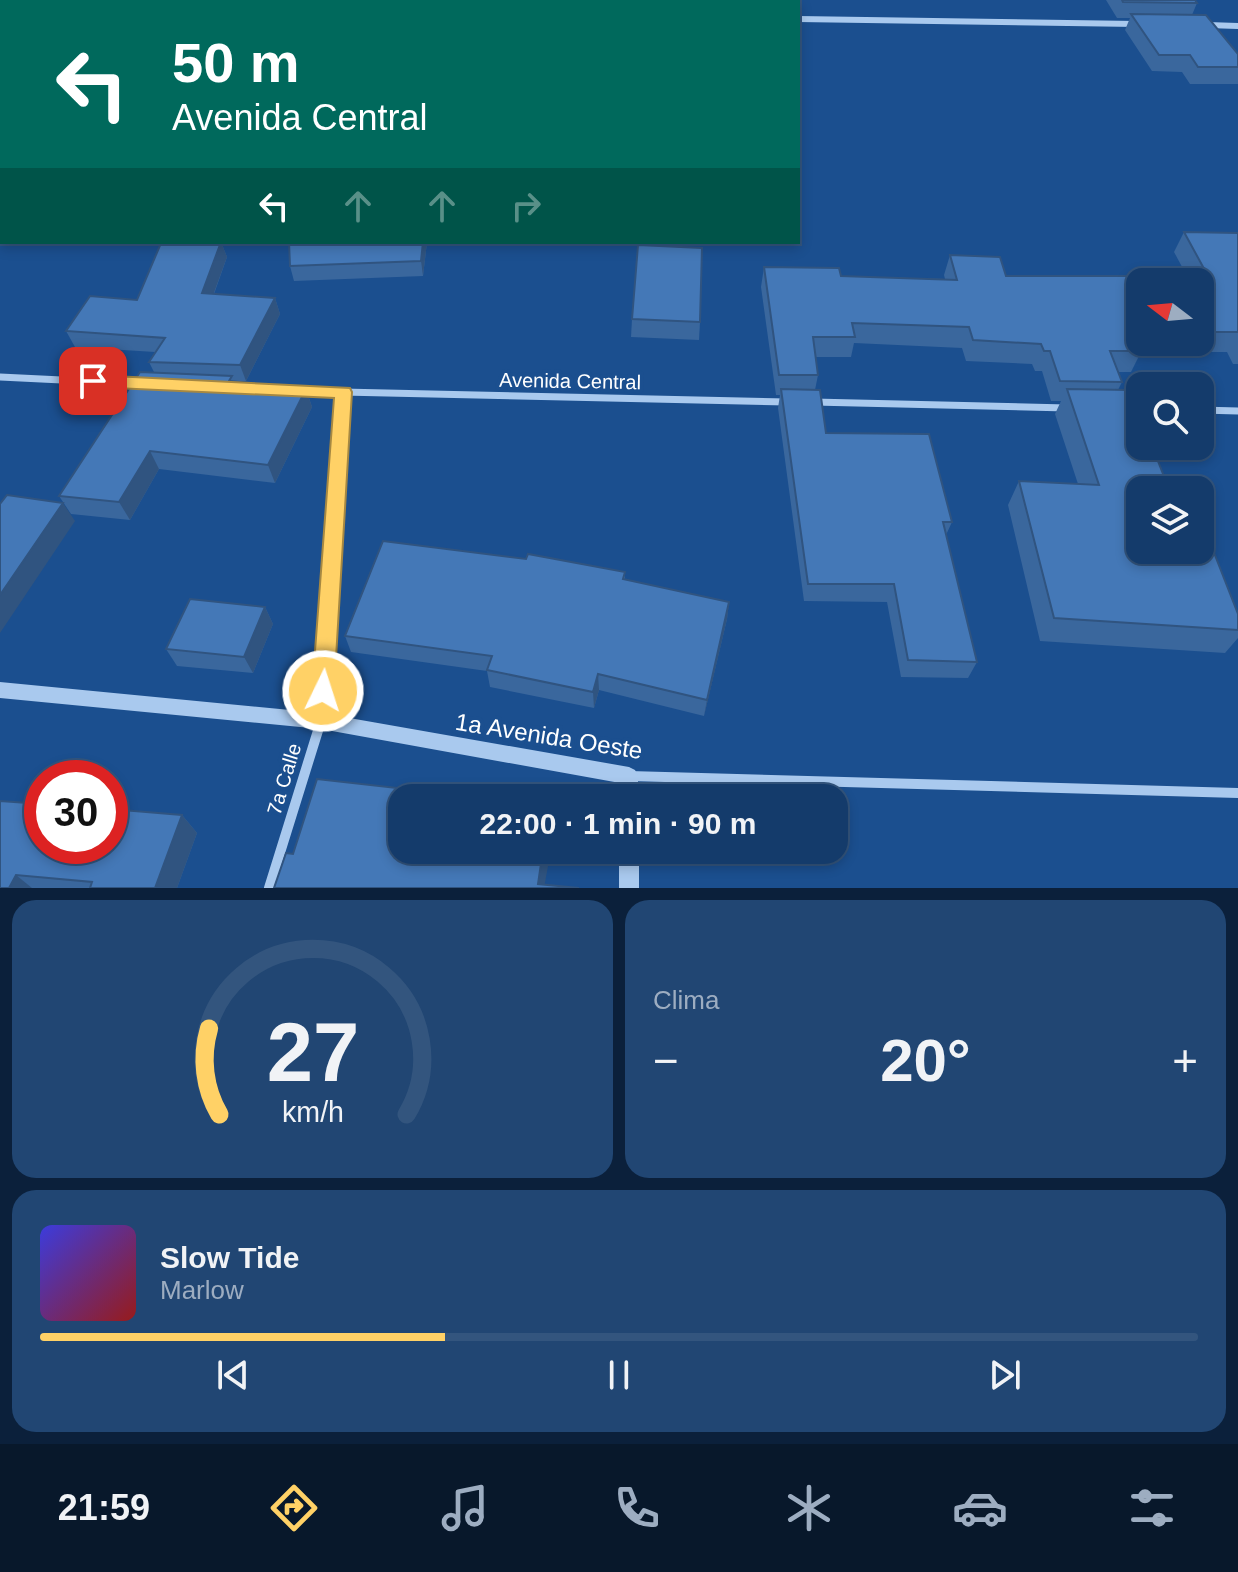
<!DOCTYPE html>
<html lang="es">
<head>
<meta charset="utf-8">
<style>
  :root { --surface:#143b6b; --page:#214673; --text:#f1f3f6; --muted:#9dadc1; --line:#33557e; --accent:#ffd166 }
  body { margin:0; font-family:Helvetica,sans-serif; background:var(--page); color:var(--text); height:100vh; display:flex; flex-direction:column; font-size:30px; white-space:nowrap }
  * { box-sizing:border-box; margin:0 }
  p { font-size:26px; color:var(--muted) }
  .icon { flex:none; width:44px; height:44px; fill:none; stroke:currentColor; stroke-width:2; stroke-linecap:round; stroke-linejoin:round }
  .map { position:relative; height:888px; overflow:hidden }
  .panel { display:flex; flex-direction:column; gap:12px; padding:12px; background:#0b203b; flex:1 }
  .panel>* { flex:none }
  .top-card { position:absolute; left:0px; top:0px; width:800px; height:244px; box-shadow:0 4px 12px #0003,0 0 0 2px var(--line); background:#00695c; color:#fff; overflow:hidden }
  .needle { width:52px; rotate:286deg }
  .controls { position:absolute; left:1126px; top:268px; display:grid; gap:16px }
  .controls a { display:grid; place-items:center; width:88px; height:88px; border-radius:16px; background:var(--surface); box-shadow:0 4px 12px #0003,0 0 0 2px var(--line); font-size:40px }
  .speed { position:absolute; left:24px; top:760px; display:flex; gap:16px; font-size:40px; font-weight:700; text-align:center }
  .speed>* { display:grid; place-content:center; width:104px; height:104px; border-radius:50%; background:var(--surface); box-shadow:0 4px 12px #0003,0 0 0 2px var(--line); line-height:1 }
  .speed .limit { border:12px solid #d22; background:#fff; color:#111 }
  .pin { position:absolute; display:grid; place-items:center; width:68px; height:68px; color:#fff; margin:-34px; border-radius:16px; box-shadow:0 4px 12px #0006 }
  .me { position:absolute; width:88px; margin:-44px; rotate:4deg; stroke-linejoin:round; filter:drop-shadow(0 0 6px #0008) }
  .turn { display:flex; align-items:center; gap:28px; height:168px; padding:0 40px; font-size:36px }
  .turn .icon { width:104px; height:104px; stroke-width:2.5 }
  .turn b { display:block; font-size:56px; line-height:68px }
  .lanes { display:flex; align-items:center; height:76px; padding:0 40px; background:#0003; justify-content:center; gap:40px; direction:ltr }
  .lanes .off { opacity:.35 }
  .big { font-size:60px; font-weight:600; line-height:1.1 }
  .panel .tile { flex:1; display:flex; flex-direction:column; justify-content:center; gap:12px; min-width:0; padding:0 28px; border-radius:24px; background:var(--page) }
  .panel .dial { align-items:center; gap:0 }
  .dial svg { height:208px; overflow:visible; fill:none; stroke:var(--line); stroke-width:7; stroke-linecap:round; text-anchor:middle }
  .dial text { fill:var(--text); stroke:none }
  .song { display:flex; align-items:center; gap:24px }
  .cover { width:96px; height:96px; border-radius:12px; background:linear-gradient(135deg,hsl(240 70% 55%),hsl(0 70% 35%)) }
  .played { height:8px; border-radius:4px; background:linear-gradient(90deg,var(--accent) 35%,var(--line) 35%) }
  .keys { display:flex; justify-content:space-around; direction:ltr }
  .heat { display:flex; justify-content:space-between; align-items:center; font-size:44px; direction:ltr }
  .panel .tiles { flex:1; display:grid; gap:12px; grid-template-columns:1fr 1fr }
  .tile:last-child { grid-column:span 2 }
  .trip { position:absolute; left:388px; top:784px; width:460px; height:80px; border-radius:24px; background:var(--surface); box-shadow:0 4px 12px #0003,0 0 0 2px var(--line); font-weight:600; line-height:80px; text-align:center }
  .tab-bar { display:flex; height:128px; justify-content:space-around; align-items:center; background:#08182b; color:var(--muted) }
  .tab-bar .icon { width:56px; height:56px }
  .tab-bar .on { color:var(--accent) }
  .tab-bar b { font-size:36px; color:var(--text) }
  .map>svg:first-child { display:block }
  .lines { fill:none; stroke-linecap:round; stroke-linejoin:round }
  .minor-far2 { stroke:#a9c9ee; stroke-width:6 }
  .minor-far1 { stroke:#a9c9ee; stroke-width:7 }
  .minor { stroke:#a9c9ee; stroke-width:10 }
  .tertiary { fill:#a9c9ee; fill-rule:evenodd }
  .wall { fill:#3a679d; fill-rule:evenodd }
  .shaded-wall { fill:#305480 }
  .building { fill:#4478b7; stroke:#305480; stroke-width:2 }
  .route { fill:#ffd166; stroke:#a68842; stroke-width:2 }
  .labels { text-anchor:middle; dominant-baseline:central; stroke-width:8; stroke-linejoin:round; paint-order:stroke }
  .street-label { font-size:20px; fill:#fff; stroke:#1b4f8f }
  .near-street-label { font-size:24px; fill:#fff; stroke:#1b4f8f }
</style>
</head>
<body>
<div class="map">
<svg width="1238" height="888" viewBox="0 0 1238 888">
  <rect width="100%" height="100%" fill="#1b4f8f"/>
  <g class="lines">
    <!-- minor-far2 -->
    <g class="minor-far2">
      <polyline points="798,19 1137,24"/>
      <polyline points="1207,25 1238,26"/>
    </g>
    <!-- minor-far1 -->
    <g class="minor-far1">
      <polyline points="0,377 144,384"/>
      <polyline points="297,391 787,402"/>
      <polyline points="813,402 1067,408"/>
      <polyline points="1200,410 1238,411"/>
      <polyline points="336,506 344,392"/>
    </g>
    <!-- minor -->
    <g class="minor">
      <polyline points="629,776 1238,793"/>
      <polyline points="269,888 321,721 336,504"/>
    </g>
    <!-- tertiary -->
    <g class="tertiary">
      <polygon points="0,682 321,713 629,767 635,770 638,776 638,798 620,798 620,783 321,729 0,698"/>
      <rect x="619" y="850" width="20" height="38"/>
    </g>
  </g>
  <!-- wall -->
  <g class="wall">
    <polygon points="1106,0 1195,0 1197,3 1192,15 1238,54 1238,84 1190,84 1182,72 1152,71 1125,30 1130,18 1117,18"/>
    <rect x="0" y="12" width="2" height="50"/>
    <polygon points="2,63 2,133 0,132 0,65"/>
    <path d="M1184,232l54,1v131h-5l-6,-12h-86l-10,20h-13l4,10 -4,8 51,99 69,125v24l-13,15 -185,-12 -32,-136 11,-24 59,3 -23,-70 6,-13h-10l-9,-30h-7l-3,-7 -66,-3 -4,-13 -108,-5 -3,14h-35l2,18 -3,15 11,43 126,89 -6,13 31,127 -9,16 -67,-1 -14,-75 -83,-1 -26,-193 2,-13h-4l-15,-108 3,-20 77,9 104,3 -1,-4 6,-20 56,21h181l-13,-24zM1140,282h60v60h-60z"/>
    <polygon points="221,242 227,257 214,294 275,298 280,314 246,381 234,381 234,382 306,389 312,407 275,483 159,469 130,520 71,514 59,496 154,372 149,362 155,352 75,347 66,331 137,300"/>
    <polygon points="427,242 423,276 294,281 290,266"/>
    <polygon points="632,319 700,322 699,340 631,337"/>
    <polygon points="625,572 625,579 729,602 727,619 704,716 599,690 594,708 490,687 487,671 351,652 345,636"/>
    <polygon points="265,607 273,624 253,673 177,666 166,649"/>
    <polygon points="0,801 182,815 197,833 177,888 0,888"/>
  </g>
  <!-- shaded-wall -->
  <g class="shaded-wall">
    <polygon points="221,242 227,257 208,309 202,293"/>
    <polygon points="423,242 427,242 423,276 421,261"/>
    <polygon points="275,298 280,314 246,381 240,365"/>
    <polygon points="306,389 312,407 275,483 268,465"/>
    <polygon points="150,451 159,469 130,520 119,502"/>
    <polygon points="63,503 75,521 0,633 0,595"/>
    <polygon points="729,602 727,619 704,716 707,700"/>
    <polygon points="265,607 273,624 253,673 244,657"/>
    <polygon points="598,674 599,690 594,708 593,692"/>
    <polygon points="182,815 197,833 177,888 155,888"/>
    <polygon points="543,850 551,850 544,888 538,884"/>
    <polygon points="16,875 32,888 9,888"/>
  </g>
  <!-- building -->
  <g class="building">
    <polygon points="65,0 98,1 339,0 338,2 62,2"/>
    <polygon points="457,0 646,0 645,2 456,2"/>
    <polygon points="1122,0 1195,0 1197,3 1123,2"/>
    <rect x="0" y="12" width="2" height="34"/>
    <polygon points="1131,14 1206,15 1238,54 1238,67 1198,67 1190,55 1159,55"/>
    <polygon points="2,63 2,117 0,117 0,65"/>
    <polygon points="1184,232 1238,233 1238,332 1200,332 1200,282 1140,282 1140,331 1131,331 1141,351 1110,351 1122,382 1060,381 1050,351 1044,351 1041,344 973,340 969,327 852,323 855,337 813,337 818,375 779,375 764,267 839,268 841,276 957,280 950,255 1000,257 1006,276 1208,276"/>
    <polygon points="221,242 202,293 275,298 240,365 149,362 165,338 66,331 90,296 137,300 161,243"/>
    <polygon points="289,242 423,242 421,261 290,266"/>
    <polygon points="638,245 702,248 700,322 632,319"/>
    <polygon points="140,372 232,376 229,381 306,389 268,465 150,451 119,502 59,496"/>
    <polygon points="781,389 820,390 826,433 929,434 952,522 943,522 977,662 908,660 894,584 808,584"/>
    <polygon points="1067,389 1130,390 1140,416 1140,446 1152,446 1169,489 1180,490 1140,490 1140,550 1200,550 1200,517 1238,614 1238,630 1054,618 1019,481 1099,485"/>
    <polygon points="7,495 63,503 0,595 0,504"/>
    <polygon points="383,541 526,559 528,554 625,572 623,579 729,602 707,700 598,674 593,692 487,670 492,656 345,636"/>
    <polygon points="190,599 265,607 244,657 166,649"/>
    <polygon points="317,779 486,798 402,798 402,850 543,850 538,884 579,888 274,888 286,853 293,854"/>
    <polygon points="0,801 42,804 42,846 110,846 110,809 182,815 155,888 90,888 92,882 16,875 9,888 0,888"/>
  </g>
  <!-- route -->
  <polygon class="route" points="93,375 350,388 352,392 334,691 331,698 323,701 315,698 312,691 334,398 93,387 84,381"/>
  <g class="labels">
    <!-- street labels -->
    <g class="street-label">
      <text transform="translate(570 381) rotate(1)">Avenida Central</text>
      <text transform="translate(284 779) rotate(-73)">7a Calle</text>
    </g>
    <!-- near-street labels -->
    <g class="near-street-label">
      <text transform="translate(549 736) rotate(9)">1a Avenida Oeste</text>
    </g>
  </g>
</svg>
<div class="controls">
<a><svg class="needle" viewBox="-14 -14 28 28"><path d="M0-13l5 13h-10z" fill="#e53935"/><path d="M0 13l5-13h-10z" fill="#9dadc1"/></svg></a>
<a><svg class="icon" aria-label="search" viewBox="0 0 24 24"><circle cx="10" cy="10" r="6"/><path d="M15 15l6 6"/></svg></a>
<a><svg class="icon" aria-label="layers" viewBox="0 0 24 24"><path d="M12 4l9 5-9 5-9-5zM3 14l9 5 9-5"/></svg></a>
</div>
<div class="speed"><div class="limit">30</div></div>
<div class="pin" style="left:93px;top:381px;background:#d93025"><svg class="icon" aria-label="arrive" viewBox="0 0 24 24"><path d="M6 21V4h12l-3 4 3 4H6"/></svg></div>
<svg class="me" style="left:323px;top:691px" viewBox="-20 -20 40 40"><circle r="17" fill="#ffd166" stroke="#fff" stroke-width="3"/><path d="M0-11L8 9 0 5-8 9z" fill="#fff"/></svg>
<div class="trip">22:00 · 1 min · 90 m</div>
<div class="top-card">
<div class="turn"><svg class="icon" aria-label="left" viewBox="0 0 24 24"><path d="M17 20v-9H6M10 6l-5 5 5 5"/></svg><div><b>50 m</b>Avenida Central</div></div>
<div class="lanes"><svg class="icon" aria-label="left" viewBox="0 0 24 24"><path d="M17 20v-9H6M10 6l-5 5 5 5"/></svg><svg class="icon off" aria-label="ahead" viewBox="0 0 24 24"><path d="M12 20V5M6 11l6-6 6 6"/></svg><svg class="icon off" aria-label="ahead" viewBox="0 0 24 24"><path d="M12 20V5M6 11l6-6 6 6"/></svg><svg class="icon off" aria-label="right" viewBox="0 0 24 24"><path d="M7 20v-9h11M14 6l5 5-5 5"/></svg></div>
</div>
</div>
<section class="panel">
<div class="tiles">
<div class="tile dial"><svg viewBox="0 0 100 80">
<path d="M14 69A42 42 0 1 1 86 69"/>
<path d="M14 69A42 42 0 0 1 10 36" stroke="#ffd166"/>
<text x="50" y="56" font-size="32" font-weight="700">27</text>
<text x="50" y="72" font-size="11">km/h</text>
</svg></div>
<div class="tile"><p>Clima</p>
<div class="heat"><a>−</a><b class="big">20°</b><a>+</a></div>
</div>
<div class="tile">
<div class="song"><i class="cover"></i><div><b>Slow Tide</b><p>Marlow</p></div></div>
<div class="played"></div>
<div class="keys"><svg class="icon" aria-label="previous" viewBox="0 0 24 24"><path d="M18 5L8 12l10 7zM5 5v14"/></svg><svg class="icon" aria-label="pause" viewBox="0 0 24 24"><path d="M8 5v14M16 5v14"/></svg><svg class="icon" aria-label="next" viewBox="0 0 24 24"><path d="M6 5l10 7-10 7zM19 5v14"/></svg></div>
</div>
</div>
</section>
<nav class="tab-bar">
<b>21:59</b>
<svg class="icon on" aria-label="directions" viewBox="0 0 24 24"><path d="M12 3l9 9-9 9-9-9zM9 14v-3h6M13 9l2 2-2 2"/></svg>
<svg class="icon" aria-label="music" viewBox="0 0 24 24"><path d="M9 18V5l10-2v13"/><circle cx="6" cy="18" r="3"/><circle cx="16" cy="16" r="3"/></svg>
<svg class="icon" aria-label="phone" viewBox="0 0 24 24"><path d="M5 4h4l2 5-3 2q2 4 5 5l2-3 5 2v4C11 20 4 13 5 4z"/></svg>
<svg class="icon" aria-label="climate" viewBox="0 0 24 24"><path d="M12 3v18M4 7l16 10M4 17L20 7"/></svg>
<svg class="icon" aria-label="car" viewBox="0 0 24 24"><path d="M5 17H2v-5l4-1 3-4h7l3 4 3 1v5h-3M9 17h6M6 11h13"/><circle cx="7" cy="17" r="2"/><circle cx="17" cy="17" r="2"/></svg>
<svg class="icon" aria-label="filters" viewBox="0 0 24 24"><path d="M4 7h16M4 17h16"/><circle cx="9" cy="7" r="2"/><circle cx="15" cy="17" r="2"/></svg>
</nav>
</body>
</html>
